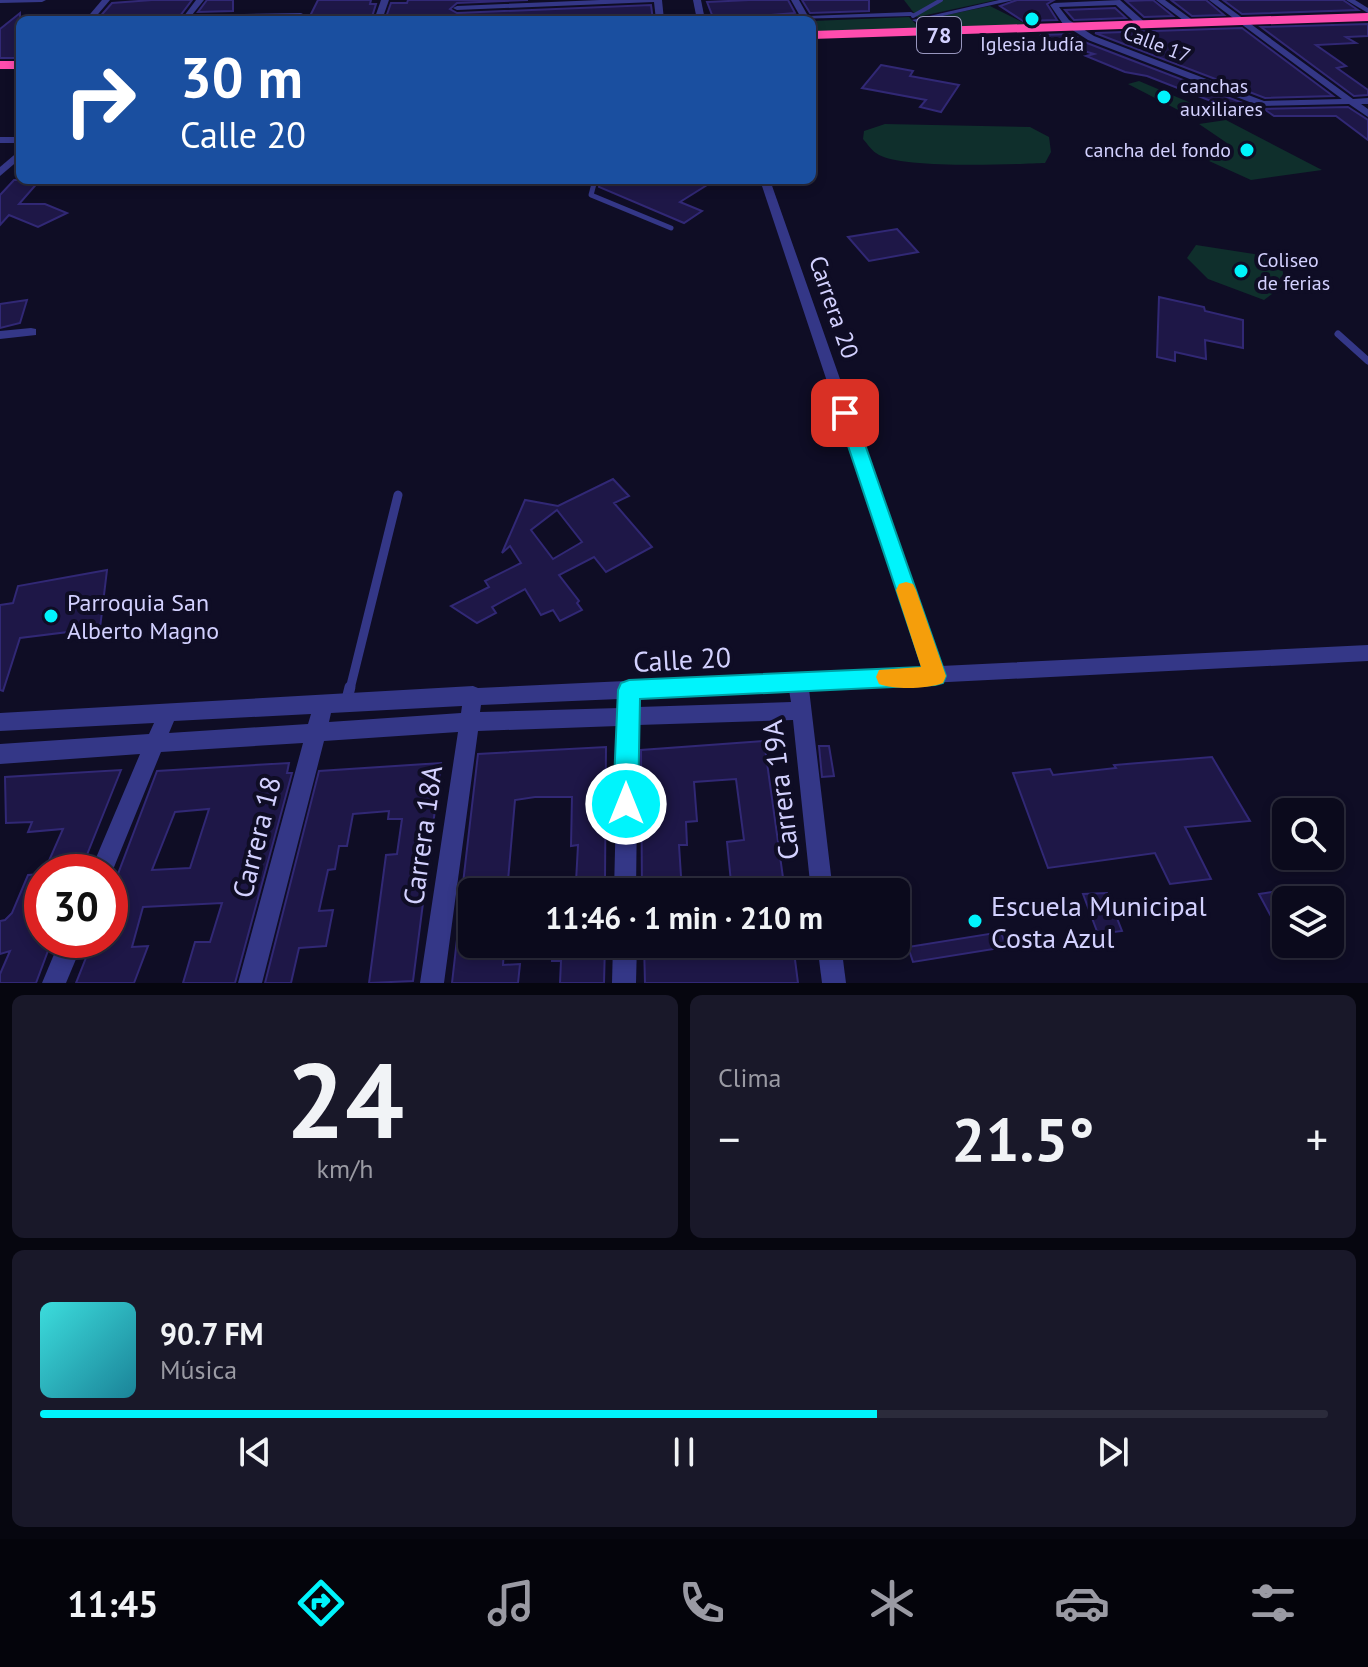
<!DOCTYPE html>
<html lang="es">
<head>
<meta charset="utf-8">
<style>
  :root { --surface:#0b0a1c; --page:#191829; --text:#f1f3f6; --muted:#9a9aa3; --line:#2b2b3b; --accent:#00f4fc }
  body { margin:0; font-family:"PT Sans",sans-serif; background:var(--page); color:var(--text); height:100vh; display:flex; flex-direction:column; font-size:30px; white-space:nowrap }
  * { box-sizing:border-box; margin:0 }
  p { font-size:26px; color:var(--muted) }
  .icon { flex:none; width:44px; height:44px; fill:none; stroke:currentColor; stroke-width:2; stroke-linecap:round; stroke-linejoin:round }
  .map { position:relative; height:983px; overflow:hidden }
  .sheet { display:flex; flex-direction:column; gap:12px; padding:12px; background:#06060f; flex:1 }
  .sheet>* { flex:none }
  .banner { position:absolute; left:16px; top:16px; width:800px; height:168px; border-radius:12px; box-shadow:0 4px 12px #0003,0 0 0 2px var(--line); background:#1a4fa0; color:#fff; overflow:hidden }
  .tools { position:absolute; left:1272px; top:798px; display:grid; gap:16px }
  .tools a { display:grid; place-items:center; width:72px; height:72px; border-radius:12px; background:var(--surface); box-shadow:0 4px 12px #0003,0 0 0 2px var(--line); font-size:40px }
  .speed { position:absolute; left:24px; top:854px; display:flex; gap:16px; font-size:40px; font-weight:700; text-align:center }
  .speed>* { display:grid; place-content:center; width:104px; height:104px; border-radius:50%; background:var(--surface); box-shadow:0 4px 12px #0003,0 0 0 2px var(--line); line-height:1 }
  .speed .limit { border:12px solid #d22; background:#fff; color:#111 }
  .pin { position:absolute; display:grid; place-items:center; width:68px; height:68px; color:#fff; margin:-34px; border-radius:16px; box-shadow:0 4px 12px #0006 }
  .me { position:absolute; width:88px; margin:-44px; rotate:0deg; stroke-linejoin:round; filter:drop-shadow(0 0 6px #0008) }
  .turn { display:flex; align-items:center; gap:28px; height:168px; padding:0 32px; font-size:36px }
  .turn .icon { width:104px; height:104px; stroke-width:2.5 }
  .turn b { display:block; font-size:56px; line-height:68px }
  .big { font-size:60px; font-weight:700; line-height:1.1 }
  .sheet .tile { flex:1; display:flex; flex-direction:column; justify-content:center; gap:12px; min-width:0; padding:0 28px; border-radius:12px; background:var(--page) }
  .sheet .dial { align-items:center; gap:0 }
  .dial b { font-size:104px; line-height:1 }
  .song { display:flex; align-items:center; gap:24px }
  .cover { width:96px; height:96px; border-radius:12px; background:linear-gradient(135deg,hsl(180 70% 55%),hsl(190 70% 35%)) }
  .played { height:8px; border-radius:4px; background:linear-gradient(90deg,var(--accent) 65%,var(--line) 65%) }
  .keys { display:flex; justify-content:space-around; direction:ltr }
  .heat { display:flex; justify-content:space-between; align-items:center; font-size:44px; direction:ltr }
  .sheet .tiles { flex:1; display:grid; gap:12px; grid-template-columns:1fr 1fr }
  .tile:last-child { grid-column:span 2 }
  .trip { position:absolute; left:458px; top:878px; width:452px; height:80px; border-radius:12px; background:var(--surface); box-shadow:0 4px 12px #0003,0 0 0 2px var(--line); font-weight:700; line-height:80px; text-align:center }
  .menu { display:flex; height:128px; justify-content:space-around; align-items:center; background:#04040b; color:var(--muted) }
  .menu .icon { width:56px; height:56px }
  .menu .selected { color:var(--accent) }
  .menu b { font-size:36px; color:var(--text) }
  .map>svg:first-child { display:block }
  .green { fill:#0f2f2c }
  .building { fill:#1e1747; stroke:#312875; stroke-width:2; fill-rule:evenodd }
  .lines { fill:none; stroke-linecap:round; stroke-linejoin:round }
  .lane-far4 { stroke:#343787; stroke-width:4 }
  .lane-far3 { stroke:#343787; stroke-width:5 }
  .lane-far2 { stroke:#343787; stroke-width:7 }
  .lane-far1 { stroke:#343787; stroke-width:9 }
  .lane { stroke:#343787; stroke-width:11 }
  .street { fill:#343787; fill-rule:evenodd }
  .highway { fill:#ff4cae; fill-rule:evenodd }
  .route { fill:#00f4fc; stroke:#009fa4; stroke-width:2 }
  .slow { fill:#f59e0b }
  .poi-dot { fill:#00f4fc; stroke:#0f0d25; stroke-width:3 }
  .labels { text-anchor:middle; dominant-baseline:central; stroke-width:8; stroke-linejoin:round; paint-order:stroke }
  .far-poi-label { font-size:20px; fill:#d3d1ff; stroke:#0f0d25; text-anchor:start }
  .far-street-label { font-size:20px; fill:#d3d1ff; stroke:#0f0d25 }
  .shield { fill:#0f0d25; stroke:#9896be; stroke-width:2 }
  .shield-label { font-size:22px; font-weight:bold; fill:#d3d1ff }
  .street-label { font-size:24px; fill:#d3d1ff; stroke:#0f0d25 }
  .poi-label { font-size:24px; fill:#d3d1ff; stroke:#0f0d25; text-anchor:start }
  .near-street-label { font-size:28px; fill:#d3d1ff; stroke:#0f0d25 }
  .near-poi-label { font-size:28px; fill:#d3d1ff; stroke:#0f0d25; text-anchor:start }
</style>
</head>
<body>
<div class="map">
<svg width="1368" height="983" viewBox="0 0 1368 983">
  <rect width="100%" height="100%" fill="#0f0d25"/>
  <!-- green -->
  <g class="green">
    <polygon points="904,0 996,0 917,17"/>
    <polygon points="990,6 1026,24 1025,26 934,29 922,20"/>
    <polygon points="909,17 920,29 819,33 813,21"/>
    <polygon points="1139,81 1205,109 1182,112 1128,84"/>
    <polygon points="1226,120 1322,170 1251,180 1198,156 1227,143 1199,124"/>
    <path d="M885,124l145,3 19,10 2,15 -6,11c-31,1 -147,7 -169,-10 -5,-3 -9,-10 -13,-14l1,-8z"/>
    <polygon points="1196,245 1254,254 1282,263 1284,285 1264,300 1208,279 1187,258"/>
  </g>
  <!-- building -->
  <g class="building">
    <polygon points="152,0 192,0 180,16 170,20 97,20 112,3"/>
    <polygon points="207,0 233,0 233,11 198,12"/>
    <polygon points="318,0 371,0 370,4 376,4 371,20 308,20"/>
    <polygon points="408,0 528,0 457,3 450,9 457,13 651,5 653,20 385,20 391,3 407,3"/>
    <polygon points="749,0 788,0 795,13 714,20 707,2"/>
    <polygon points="802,0 869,0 869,11 810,13"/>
    <polygon points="1017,0 1054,0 1047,4 1057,20 1023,21 1000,6"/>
    <polygon points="1153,0 1173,16 1144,17 1126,1"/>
    <polygon points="1171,0 1206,0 1224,15 1192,16"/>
    <polygon points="1223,0 1343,0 1358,10 1242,14"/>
    <polygon points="1115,8 1126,18 1074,20 1065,10"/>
    <polygon points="20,13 20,58 0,58 0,29"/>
    <polygon points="1368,24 1368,36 1346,37 1356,43 1316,45 1346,66 1337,68 1368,90 1368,95 1354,96 1261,27"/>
    <polygon points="1242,28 1333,96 1265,98 1095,33"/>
    <polygon points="1072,34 1087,43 1256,108 1244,114 1147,76 1125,72 1086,56 1094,54 1064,45 1070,43 1040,35"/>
    <polygon points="881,65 913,71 910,76 959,85 941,112 920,107 926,100 862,88"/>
    <polygon points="1348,107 1368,120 1368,140 1336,116 1274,116 1264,109"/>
    <polygon points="14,180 40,180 19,204 45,204 67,213 38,227 9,215 0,225 0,195"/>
    <polygon points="600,180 715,180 680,202 702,211 684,223 599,187"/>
    <polygon points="897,229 918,252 869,261 848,237"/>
    <polygon points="1159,297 1204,307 1205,311 1243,320 1243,348 1205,340 1206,359 1175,352 1175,361 1157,357"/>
    <polygon points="27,300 20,323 0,328 0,304"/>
    <path d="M613,479l16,17 -15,7 38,44 -46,25 -12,-15 -35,18 20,26 -2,2 5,7 -22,11 -7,-11 -12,5 -16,-26 -33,18 4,6 -19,10 -26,-17 38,-19 -4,-6 36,-18 -11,-17 -8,7 23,-53 33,6zM557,510l25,32 -29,17 -22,-29z"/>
    <polygon points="107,570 100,628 20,638 3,691 0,690 0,605 13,603 18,586"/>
    <polygon points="764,741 785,892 732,892 727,842 744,840 736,779 694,782 697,821 686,822 687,845 679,845 682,892 642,892 641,750"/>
    <polygon points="819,746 829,746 834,776 822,777"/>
    <polygon points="606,747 605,880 576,882 578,845 571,846 572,797 535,797 515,800 507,892 462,892 478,754"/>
    <polygon points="1212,757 1250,821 1185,827 1211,879 1170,884 1155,853 1048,868 1013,773 1050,769 1053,775 1116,768 1114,765"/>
    <path d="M289,763l-2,10h5l-57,210h-52l12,-41h15l12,-39 -79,4 -11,40 16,-1 -14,37h-58l17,-43h17v-45l47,-124zM209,809l-19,59 -38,2 23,-58z"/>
    <polygon points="441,763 413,981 369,983 386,855 397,854 402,819 388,819 389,811 353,814 347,846 339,846 335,869 328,870 319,911 333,910 326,946 299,948 291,983 265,983 319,771"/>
    <polygon points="121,770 80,872 44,872 63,829 28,832 32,822 6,823 5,777"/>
    <polygon points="42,874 42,940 52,940 36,983 0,983 0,974 10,951 0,954 0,921 5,920 12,913 28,875"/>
    <polygon points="1286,890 1286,944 1259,894"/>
    <polygon points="1107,893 1122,931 1098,934 1083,894"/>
    <polygon points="461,904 472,905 472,944 487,944 487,951 504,950 503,965 520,964 518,983 452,983"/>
    <polygon points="1001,932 1006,947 913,962 908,947"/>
    <polygon points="553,944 605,944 604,983 560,983 561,961 552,961"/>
    <polygon points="644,944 793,944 798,983 645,983"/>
  </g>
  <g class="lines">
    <!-- lane-far4 -->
    <polyline class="lane-far4" points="913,16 941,0"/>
    <!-- lane-far3 -->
    <polyline class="lane-far3" points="595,180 591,195 671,228"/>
    <!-- lane-far2 -->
    <polyline class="lane-far2" points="1338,334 1368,361"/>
    <!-- lane-far1 -->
    <polyline class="lane-far1" points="350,689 398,495"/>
    <!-- lane -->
    <polyline class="lane" points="346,703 350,687"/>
    <!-- street -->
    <g class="street">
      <polygon points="0,0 46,0 42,2 0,3"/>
      <polygon points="102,0 110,0 93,20 85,20"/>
      <polygon points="196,0 204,0 192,15 301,13 305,15 301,17 181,20"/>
      <polygon points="381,0 389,0 382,20 374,20"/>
      <polygon points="600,0 662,0 664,20 656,20 654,2 457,10 453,8 457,6"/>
      <polygon points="693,0 701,0 705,20 697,20"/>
      <polygon points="791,0 799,0 808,16 911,12 915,14 911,16 750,20 754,18 800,16"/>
      <polygon points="999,0 1014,0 916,22 912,20"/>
      <polygon points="1120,0 1147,24 1147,28 1141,28 1116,5 1059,7 1069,20 1094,36 1264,101 1342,99 1209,0 1218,0 1353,99 1368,98 1368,104 1361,104 1368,109 1368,117 1349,104 1260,106 1088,40 1063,24 1050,5 1054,3"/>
      <polygon points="1156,0 1165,0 1198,24 1191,26"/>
      <polygon points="1346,0 1355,0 1368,8 1368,13"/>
      <rect x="0" y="137" width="20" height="6"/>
      <polygon points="20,150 20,159 0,176 0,167"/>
      <path d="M760,180h10l171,486 427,-21v16l-559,28 24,203h-22l-18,-172 -155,5 -2,167h-22l4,-166 -140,5 -34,252h-24l38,-251 -134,9 -62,242h-24l65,-240 -142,9 -51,125v-5h-20l50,-118 -140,10v-20l149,-10 5,-11 -154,8v-18l473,-27 5,2 444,-21zM789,690l2,12 -153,5 1,-9zM619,699v9l-139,4 1,-7zM462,706l-1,7 -132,9 2,-9zM311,714l-3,10 -139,9 5,-12z"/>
      <polygon points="31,328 36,329 36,335 0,339 0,331"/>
      <polygon points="60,940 84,940 66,983 42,983"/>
      <polygon points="613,944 637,944 636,983 612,983"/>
      <polygon points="817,944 841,944 846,983 822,983"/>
    </g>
    <!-- highway -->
    <g class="highway">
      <polygon points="1368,13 1368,21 812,39 812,31"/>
      <rect x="0" y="61" width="20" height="8"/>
    </g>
  </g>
  <!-- route -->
  <polygon class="route" points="845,408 854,413 946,676 943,683 935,685 640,699 638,804 634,813 626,816 617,813 613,804 618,690 621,683 629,680 922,667 837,413"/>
  <!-- slow -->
  <path class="slow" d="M906,582l7,2 3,6 30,86 -3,7c-16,6 -48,7 -64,1l-3,-7 3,-7 42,-3 -25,-77 3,-6z"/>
  <!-- markers -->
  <g class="poi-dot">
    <circle cx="1032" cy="19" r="8"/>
    <circle cx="1164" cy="97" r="8"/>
    <circle cx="1247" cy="150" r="8"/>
    <circle cx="1241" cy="271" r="8"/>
    <circle cx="51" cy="616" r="8"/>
    <circle cx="975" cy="921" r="8"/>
  </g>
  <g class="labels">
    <!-- far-poi labels -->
    <g class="far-poi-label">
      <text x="1032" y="44" text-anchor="middle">Iglesia Judía</text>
      <text x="1180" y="86">canchas<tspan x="1180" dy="23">auxiliares</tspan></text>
      <text x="1231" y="150" text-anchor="end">cancha del fondo</text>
      <text x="1257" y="260">Coliseo<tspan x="1257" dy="23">de ferias</tspan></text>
    </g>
    <!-- far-street labels -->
    <g class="far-street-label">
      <text transform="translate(1157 44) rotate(21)">Calle 17</text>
    </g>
    <!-- shield labels -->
    <rect class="shield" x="917" y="17" width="44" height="36" rx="6"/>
    <g class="shield-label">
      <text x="939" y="35">78</text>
    </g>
    <!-- street labels -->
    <g class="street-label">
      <text transform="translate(834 307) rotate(71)">Carrera 20</text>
    </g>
    <!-- poi labels -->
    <g class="poi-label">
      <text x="67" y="602">Parroquia San<tspan x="67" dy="28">Alberto Magno</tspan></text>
    </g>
    <!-- near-street labels -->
    <g class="near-street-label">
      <text transform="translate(682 659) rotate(-3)">Calle 20</text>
      <text transform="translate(780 790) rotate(-97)">Carrera 19A</text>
      <text transform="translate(422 835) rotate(-82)">Carrera 18A</text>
      <text transform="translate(256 837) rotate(-76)">Carrera 18</text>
    </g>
    <!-- near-poi labels -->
    <g class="near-poi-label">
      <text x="991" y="905">Escuela Municipal<tspan x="991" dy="32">Costa Azul</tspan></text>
    </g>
  </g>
</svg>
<div class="tools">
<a><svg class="icon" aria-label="search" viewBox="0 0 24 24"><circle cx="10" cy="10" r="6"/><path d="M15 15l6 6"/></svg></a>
<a><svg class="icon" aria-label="layers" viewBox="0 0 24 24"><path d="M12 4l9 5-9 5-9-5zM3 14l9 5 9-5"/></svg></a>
</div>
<div class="speed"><div class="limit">30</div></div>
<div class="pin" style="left:845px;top:413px;background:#d93025"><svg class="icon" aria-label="arrive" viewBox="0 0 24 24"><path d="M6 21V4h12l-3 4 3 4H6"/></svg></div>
<svg class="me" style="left:626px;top:804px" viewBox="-20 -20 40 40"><circle r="17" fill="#00f4fc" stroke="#fff" stroke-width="3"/><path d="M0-11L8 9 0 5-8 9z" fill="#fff"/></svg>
<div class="trip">11:46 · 1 min · 210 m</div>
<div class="banner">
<div class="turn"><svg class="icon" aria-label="right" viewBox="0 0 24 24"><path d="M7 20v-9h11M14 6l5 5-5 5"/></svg><div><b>30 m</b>Calle 20</div></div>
</div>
</div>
<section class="sheet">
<div class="tiles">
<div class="tile dial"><b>24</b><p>km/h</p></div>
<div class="tile"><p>Clima</p>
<div class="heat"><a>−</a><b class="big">21.5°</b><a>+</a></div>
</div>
<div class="tile">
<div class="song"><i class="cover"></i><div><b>90.7 FM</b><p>Música</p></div></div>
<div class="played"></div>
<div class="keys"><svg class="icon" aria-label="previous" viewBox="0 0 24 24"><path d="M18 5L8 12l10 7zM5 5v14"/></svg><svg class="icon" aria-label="pause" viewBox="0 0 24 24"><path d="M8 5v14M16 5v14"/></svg><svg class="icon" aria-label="next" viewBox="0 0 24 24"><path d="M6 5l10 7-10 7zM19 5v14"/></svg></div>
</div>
</div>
</section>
<nav class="menu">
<b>11:45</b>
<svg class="icon selected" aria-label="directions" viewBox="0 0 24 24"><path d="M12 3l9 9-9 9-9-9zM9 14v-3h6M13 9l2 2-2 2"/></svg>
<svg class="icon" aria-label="music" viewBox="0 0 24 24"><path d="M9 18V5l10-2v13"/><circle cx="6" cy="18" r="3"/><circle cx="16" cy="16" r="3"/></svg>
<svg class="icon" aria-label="phone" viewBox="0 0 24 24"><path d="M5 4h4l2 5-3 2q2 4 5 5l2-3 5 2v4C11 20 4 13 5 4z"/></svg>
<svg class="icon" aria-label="climate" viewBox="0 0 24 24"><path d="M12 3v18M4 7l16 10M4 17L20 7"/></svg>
<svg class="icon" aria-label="car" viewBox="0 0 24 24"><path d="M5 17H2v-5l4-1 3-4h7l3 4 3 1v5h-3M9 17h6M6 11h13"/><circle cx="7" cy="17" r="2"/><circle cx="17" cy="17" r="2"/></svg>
<svg class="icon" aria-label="filters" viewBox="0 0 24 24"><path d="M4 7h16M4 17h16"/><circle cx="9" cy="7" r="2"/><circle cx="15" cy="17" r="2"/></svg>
</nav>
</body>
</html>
